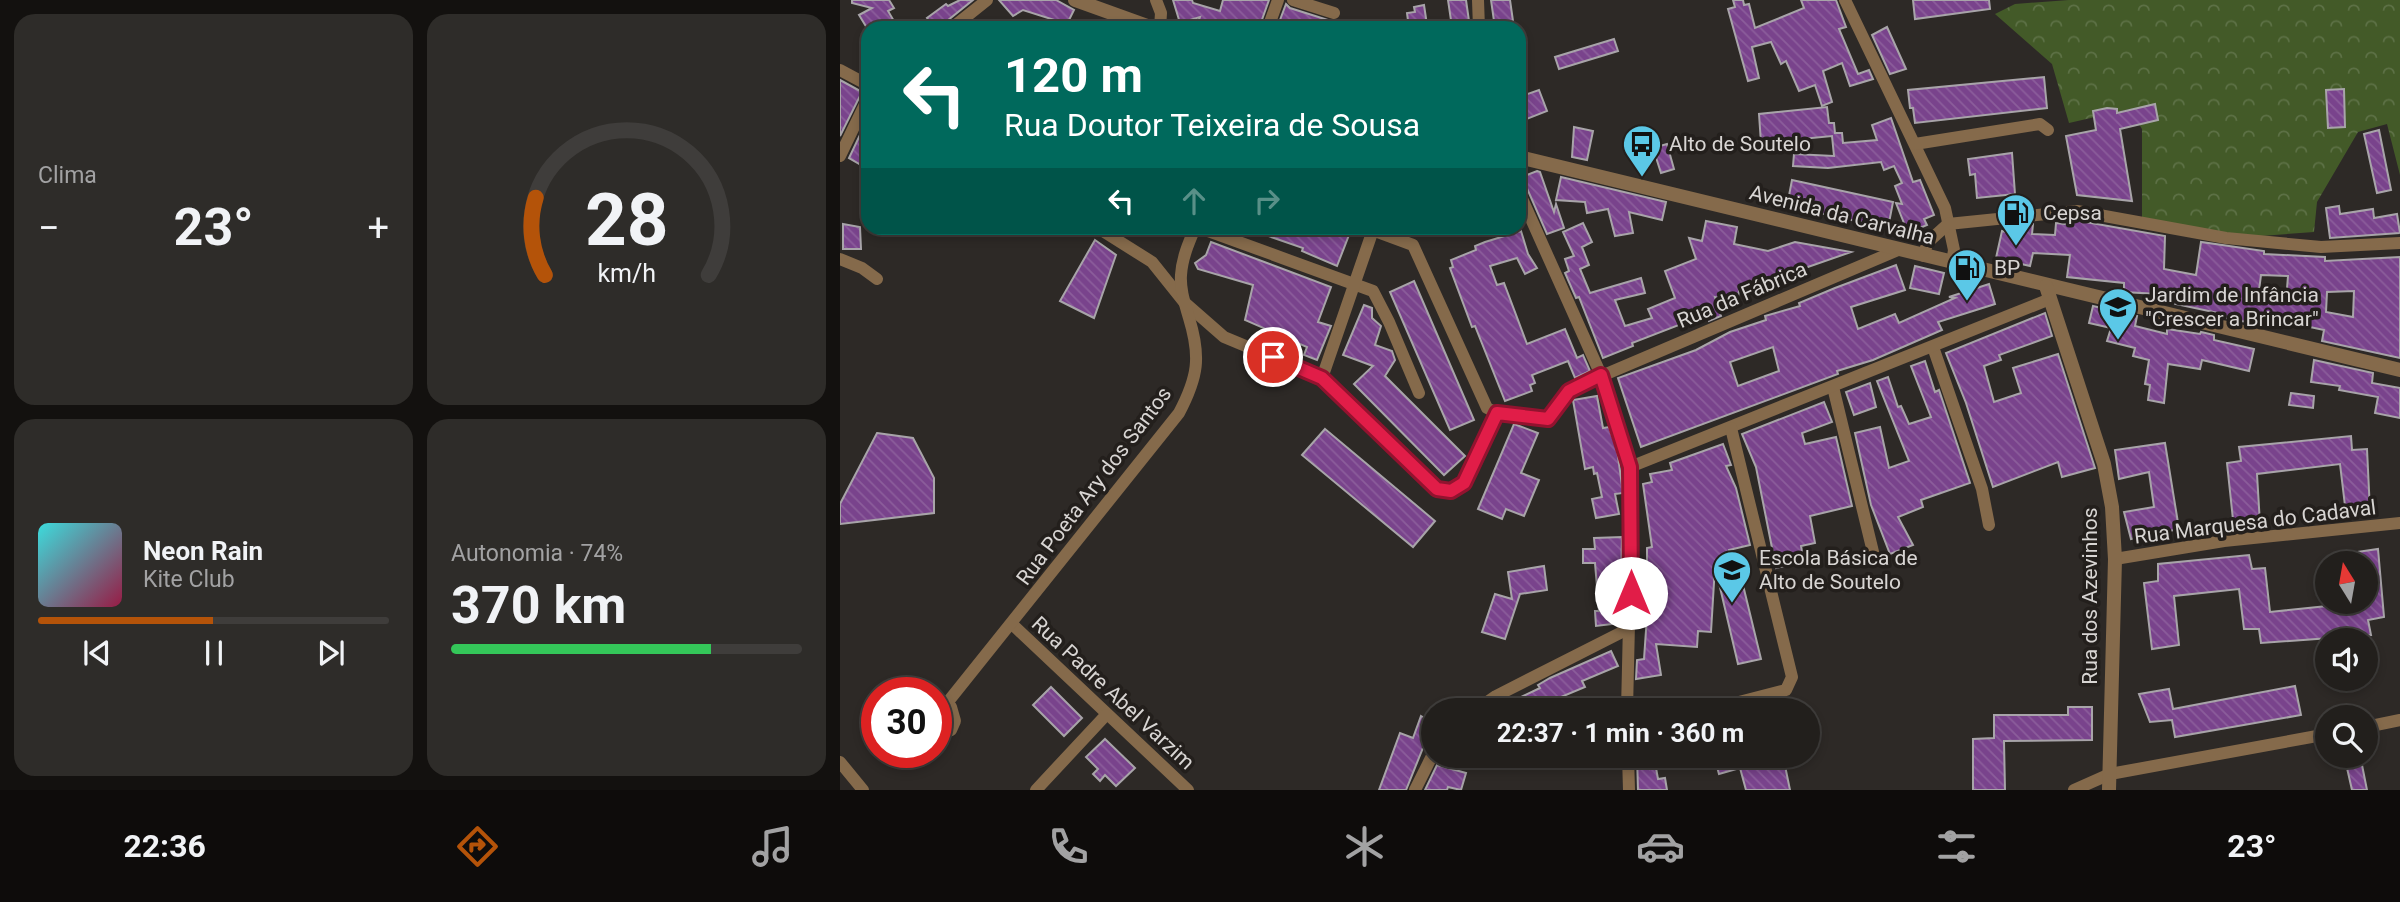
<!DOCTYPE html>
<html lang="pt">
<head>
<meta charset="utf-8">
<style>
  :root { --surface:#221f1c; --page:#2e2c29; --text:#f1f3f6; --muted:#a2a2a3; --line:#3f3d3b; --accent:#b45309 }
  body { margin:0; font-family:Roboto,sans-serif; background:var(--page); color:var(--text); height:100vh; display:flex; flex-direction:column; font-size:26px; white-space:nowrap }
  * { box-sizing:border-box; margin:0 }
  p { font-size:23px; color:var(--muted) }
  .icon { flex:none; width:38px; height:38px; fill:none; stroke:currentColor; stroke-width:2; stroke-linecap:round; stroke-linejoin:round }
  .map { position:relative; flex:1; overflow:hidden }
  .details { display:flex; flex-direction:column; gap:14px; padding:14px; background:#13110f; width:840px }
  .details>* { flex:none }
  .banner { position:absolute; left:21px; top:21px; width:665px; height:214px; border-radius:21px; box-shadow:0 4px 10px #0003,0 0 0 2px var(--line); background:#00695c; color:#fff; overflow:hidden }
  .needle { width:46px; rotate:349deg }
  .tools { position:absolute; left:1475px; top:551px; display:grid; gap:14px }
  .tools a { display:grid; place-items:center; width:63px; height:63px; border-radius:50%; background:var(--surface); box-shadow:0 4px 10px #0003,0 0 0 2px var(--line); font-size:35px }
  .speed { position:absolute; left:21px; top:677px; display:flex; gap:14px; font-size:35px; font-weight:700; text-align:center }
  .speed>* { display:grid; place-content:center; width:91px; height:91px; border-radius:50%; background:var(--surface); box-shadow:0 4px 10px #0003,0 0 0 2px var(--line); line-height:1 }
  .speed .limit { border:10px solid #d22; background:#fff; color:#111 }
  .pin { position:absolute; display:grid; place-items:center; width:60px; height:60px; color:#fff; margin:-30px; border:4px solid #fff; border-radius:50%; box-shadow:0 2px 7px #0007 }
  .me { position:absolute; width:77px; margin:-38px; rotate:0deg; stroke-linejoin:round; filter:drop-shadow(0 0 5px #0008) }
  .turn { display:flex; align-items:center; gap:24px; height:147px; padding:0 28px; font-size:32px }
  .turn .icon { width:91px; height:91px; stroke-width:2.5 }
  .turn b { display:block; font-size:49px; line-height:60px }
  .lanes { display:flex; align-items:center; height:66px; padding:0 28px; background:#0003; justify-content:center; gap:35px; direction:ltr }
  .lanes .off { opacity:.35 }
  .big { font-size:52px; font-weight:700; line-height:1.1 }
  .details .tile { flex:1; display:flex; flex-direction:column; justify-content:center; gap:10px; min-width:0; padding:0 24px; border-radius:21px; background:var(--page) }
  .details .dial { align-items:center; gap:0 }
  .dial svg { height:182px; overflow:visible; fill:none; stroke:var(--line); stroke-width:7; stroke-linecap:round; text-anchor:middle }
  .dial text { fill:var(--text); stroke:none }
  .song { display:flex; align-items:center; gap:21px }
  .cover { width:84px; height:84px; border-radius:10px; background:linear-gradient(135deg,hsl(180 70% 55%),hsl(340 70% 35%)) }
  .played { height:7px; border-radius:4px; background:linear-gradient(90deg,var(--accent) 50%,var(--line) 50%) }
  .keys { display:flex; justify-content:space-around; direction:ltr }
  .heat { display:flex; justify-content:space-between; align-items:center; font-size:38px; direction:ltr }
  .charge { height:10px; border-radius:5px; background:linear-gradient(90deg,#34c759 74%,var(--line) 0) }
  .details .tiles { flex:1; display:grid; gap:14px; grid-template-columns:repeat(2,1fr) }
  .trip { position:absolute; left:581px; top:698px; width:399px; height:70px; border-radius:35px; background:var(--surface); box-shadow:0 4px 10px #0003,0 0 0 2px var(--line); font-weight:700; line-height:70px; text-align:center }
  .menu { display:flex; height:112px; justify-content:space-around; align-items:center; background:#0e0c0b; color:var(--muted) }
  .menu .icon { width:49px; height:49px }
  .menu .current { color:var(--accent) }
  .menu b { font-size:32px; color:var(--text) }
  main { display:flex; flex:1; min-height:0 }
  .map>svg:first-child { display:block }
  .forest { fill:url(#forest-crowns) }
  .building { fill:url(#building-back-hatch); stroke:#a8a4a9; stroke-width:2; fill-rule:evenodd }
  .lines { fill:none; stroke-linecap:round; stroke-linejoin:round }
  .minor { stroke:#856a4b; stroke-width:12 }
  .tertiary { stroke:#856a4b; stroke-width:14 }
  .route-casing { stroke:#92132f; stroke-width:18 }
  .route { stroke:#e11d48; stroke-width:12 }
  .labels { text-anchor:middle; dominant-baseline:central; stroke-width:7; stroke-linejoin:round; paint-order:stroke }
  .poi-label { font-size:21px; fill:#d8d5d3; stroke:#231f1c; text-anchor:start }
  .street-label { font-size:21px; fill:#d8d5d3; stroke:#231f1c }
</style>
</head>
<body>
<main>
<section class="details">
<div class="tiles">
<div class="tile"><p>Clima</p>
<div class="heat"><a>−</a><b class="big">23°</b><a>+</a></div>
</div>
<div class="tile dial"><svg viewBox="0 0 100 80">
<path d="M14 69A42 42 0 1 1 86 69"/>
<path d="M14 69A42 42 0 0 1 10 35" stroke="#b45309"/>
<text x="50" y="56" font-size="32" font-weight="700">28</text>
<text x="50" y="72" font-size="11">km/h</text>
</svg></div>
<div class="tile">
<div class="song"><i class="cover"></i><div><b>Neon Rain</b><p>Kite Club</p></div></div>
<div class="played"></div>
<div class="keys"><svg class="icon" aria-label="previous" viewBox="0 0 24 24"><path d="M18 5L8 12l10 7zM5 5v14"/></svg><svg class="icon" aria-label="pause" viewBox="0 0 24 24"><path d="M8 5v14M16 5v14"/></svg><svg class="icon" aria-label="next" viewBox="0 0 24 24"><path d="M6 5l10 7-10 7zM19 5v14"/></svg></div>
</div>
<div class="tile"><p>Autonomia · 74%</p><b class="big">370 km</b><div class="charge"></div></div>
</div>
</section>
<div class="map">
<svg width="1560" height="790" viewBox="0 0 1560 790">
  <defs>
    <pattern id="forest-crowns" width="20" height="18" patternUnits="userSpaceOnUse" patternTransform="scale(1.75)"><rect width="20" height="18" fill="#435a28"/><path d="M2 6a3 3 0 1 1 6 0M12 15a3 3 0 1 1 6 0" fill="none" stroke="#5d7146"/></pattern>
    <pattern id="building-back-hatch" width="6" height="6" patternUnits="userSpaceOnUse" patternTransform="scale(1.75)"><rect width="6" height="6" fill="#79438c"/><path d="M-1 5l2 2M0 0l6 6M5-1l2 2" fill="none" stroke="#8b5d9b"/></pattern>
  </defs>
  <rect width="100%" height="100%" fill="#2d2926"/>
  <!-- forest -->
  <polygon class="forest" points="1229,0 1560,0 1560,175 1547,124 1518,132 1477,202 1474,232 1407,237 1302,221 1302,129 1290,109 1229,123 1212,64 1155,14 1175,4"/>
  <!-- building -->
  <g class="building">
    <polygon points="12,0 49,0 54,8 48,11 58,28 27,28 19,15 32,8 12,3"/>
    <polygon points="120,0 133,0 107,21 103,28 95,28 87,18 106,4 108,6"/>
    <polygon points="159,0 216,0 234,10 227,24 183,10 173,16"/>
    <polygon points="333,0 352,0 353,3 380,11 383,0 429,0 419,28 356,28 360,17 340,23"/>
    <polygon points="608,0 626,0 630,28 612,27"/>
    <polygon points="651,0 670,0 674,28 655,28"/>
    <polygon points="893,0 903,0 904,5 909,4 915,28 964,8 961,0 996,0 1006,27 999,29 1018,74 1029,70 1033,79 1010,86 1002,63 983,71 992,102 982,106 975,85 959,91 946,61 941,64 931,42 912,47 919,78 908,81 888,9 895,7"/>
    <polygon points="1073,0 1149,0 1150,9 1075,19"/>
    <polygon points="446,4 450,8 491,21 500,20 519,28 437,28"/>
    <polygon points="584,5 587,25 569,28 567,13 575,12 574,7"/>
    <polygon points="1047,27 1066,69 1050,74 1032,35"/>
    <polygon points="774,39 778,51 719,69 715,57"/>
    <polygon points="1204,77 1207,108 1075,123 1073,108 1070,108 1068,90"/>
    <polygon points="0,80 22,92 0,136"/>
    <polygon points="1504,89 1505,127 1488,128 1486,90"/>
    <polygon points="699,90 707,111 679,122 679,97"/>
    <polygon points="1315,104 1318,120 1280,129 1292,201 1237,195 1226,136 1256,130 1253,111 1267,108 1277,109 1277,113"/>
    <polygon points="987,107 989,123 994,123 995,133 1002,133 1003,143 1037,140 1032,125 1051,118 1073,182 1080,180 1094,215 1084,219 1087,225 1068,233 1056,203 1062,204 1055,186 1062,183 1054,166 1044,170 1041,162 988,168 953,166 954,154 994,156 992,136 921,143 919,114"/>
    <polygon points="28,118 28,169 9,158"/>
    <polygon points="734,127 753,131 747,160 732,157"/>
    <polygon points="1539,130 1551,190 1537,193 1524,134"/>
    <polygon points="827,144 834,169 821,173 813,148"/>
    <polygon points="1172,153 1175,194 1137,198 1135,174 1130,175 1128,159"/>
    <polygon points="697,171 700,172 714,212 716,204 724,228 707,234 682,177"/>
    <polygon points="721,177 826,202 822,220 789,212 793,233 775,236 768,209 747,213 745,202 716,200"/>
    <polygon points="952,180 1053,202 1048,228 947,206"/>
    <polygon points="1499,206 1500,214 1533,209 1534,218 1557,214 1560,233 1490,238 1486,208"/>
    <path d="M1234,220l91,16 -1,33 32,6 5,-33 63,9v3l61,3v4l75,-4v101l-78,-17 2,-11 -28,-6 -59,-3 -14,-4v-3l-66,-14 1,-6 -34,-2v-9l-57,-6 3,-22 -37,-2 -3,13 -34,-8 6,-27 12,3 2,-8 17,-2 -1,10 23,1 1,-12 17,2zM1421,275l27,1 -2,25 -28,-3zM1514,291l-1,26 -27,-5 1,-20z"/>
    <polygon points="866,221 897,227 894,244 928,251 955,242 1011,252 899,291 898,297 889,300 875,297 881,316 869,321 867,314 792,343 793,346 763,358 739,297 736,298 725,273 729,271 725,259 734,256 723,232 743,223 752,242 742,247 749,265 740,269 750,293 801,278 805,293 775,300 785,326 812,318 808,309 835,298 825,271 856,259 849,238 862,241"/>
    <polygon points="3,224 20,227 21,249 3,249"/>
    <polygon points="405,228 479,228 509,235 497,266 462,251 463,248"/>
    <polygon points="681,231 688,254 697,268 685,274 677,258 650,266 657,285 664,283 687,344 725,329 737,358 743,355 750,371 735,378 728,361 692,375 695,383 690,385 692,391 665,401 635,326 632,327 610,268 613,267 611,260 636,250 635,246 645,242"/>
    <polygon points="255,240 276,255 254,318 220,301"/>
    <polygon points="371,242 491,287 478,322 491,326 477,360 464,355 467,347 405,320 413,285 358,269 355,263 366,255"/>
    <path d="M1056,265l9,25 -54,17 7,22 37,-15 4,9 56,-25 -6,-1 40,-13 6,20 -57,18 4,8 -69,30 -36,11 1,3 -197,73 -23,-69 78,-28 34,-18 36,-12 -1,-4 35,-10 -1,-3 36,-15zM933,347l6,24 -41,15 -8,-24z"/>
    <polygon points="1075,266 1104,273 1099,294 1070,288"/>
    <polygon points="574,281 634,420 610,430 550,292"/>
    <polygon points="524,305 532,308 532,318 541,326 535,345 552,351 555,360 545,376 625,456 604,475 514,384 533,366 503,355"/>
    <polygon points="1253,306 1297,316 1295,326 1327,334 1327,329 1360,334 1361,332 1374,335 1374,340 1414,349 1409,371 1362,360 1360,369 1328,364 1324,403 1308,400 1310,385 1305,384 1309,360 1293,356 1295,348 1267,341 1271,328 1249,323"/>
    <polygon points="1205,313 1212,336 1159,355 1161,360 1144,366 1154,402 1181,393 1173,368 1218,354 1255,468 1222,477 1218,462 1153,487 1126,403 1106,353"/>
    <polygon points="1474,360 1533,373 1532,383 1560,388 1560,418 1535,413 1538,397 1499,390 1500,386 1471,382"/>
    <polygon points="1085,361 1095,392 1099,390 1130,483 1081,500 1083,507 1058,517 1073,545 1050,554 1031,505 1015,433 1040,427 1049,468 1069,461 1037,381 1048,377 1058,407 1061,406 1069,424 1091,417 1071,366"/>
    <polygon points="1030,383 1036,407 1014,415 1006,392"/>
    <polygon points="1451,393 1474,396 1473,408 1449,405"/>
    <polygon points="757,396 763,428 769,427 777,449 783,493 775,494 779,514 756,518 752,499 762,497 757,473 754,474 753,467 745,469 733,400"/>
    <polygon points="984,402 992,422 962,433 965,444 996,437 1012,506 970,516 975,543 961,546 964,562 936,568 916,467 902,434"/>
    <polygon points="674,424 698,433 681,473 699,480 684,516 666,509 662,519 638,509"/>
    <polygon points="485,429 595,521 573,547 462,455"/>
    <polygon points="37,433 73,438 94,478 94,513 0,524 0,504"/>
    <polygon points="1511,436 1512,450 1527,449 1530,511 1506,514 1500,464 1417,474 1420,524 1394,529 1387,463 1401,461 1399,447"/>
    <polygon points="1325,443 1339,529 1291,539 1284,512 1314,507 1309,472 1279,479 1275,450"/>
    <polygon points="883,444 891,465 886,466 896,488 910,545 889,550 896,582 902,581 921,659 898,664 875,566 871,632 858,631 857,647 816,644 821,675 796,679 797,660 804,659 807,616 807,548 812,547 803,484 812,482 810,474 832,470 830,463"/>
    <polygon points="782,537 781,578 777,578 780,623 756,626 755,611 759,611 755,563 743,563 743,549 755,549 754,538"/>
    <polygon points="1538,549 1544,617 1528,620 1531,635 1421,643 1419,629 1404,629 1399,589 1334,596 1339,645 1312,649 1304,583 1318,581 1318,564 1409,555 1412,569 1425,568 1430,612 1526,602 1526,564 1511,564 1510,553"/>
    <polygon points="704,566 707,590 680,594 665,639 642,632 655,594 672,599 668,572"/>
    <polygon points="771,651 778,666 742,681 745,687 690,710 654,710 700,688 698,685 710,678"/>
    <polygon points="1455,686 1461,715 1335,737 1332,720 1310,722 1299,694 1329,689 1333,709"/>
    <polygon points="211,687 242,718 224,736 193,705"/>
    <polygon points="1228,707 1252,707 1252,740 1164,741 1165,790 1133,790 1133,739 1154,738 1154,715 1228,715"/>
    <polygon points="581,716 593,723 566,790 539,790 560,733 573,738"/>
    <polygon points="265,739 295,768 276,786 265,775 260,781 253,774 258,769 246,757"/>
    <polygon points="797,756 807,756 810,769 816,768 818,779 825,778 827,790 798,790"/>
    <polygon points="874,756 943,756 950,790 906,790 900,768 879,774"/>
    <polygon points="597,765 626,773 621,790 608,787 607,790 585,790"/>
    <polygon points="1522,765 1527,790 1512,790 1507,768"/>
  </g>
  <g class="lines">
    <!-- minor -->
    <g class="minor">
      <polyline points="316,0 321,13 320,28"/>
      <polyline points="453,0 494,13"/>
      <polyline points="638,0 639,28"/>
      <polyline points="1005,0 1105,208 1114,250 1112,263"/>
      <polyline points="112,28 147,0"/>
      <polyline points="428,28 438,0"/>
      <polyline points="0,70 28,85"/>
      <polyline points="1075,144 1200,124 1208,130"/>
      <polyline points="0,156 28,98"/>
      <polyline points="679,192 761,375 787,452 792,494 787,710"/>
      <polyline points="258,228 312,262 344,302 384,337 482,378"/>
      <polyline points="360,228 533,291 549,322 579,393"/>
      <polyline points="527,228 573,245 647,408 657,413 707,419 729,391 745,383 1058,250"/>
      <polyline points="533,230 482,378 597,489 611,491 624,483 657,413"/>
      <polyline points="1084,256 1087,243 1108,224 1237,211 1386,238 1481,247 1560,243"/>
      <polyline points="0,259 22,268 37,279"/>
      <polyline points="1093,347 1142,489 1149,525"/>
      <polyline points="993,387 1034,556"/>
      <polyline points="790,467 1210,299"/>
      <polyline points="1275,559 1384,541 1560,523"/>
      <polyline points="172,624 348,790"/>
      <polyline points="96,700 111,707 115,721 111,730 96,737"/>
      <path d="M107,703l232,-290c19,-36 22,-56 10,-95 -4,-14 -9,-28 -8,-43 1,-17 8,-33 14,-47"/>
      <polyline points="636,710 656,696 788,629"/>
      <polyline points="868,710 946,690 952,677 891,428"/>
      <polyline points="1526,727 1560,720"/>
      <polyline points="788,756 789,790"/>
      <polyline points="0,762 23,790"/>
      <polyline points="196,790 266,715"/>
      <polyline points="575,790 593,754"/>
      <polyline points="1234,790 1270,774 1488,734"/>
    </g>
    <!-- tertiary -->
    <g class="tertiary">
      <polyline points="235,0 313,28"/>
      <polyline points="679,157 1560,370"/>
      <polyline points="1206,286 1264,464 1272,507 1275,559 1269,790"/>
    </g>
  </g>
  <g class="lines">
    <!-- route casing -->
    <g class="route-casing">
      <polyline id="route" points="433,357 482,378 597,489 611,491 624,483 657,413 708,419 729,391 761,375 790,467 791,593"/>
    </g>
    <!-- route -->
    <use href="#route" class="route"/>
  </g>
  <!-- icons -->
  <defs>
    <g id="bus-pin" transform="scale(2.0125)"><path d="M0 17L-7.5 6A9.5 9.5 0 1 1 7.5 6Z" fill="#5bc8e7" stroke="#231f1c"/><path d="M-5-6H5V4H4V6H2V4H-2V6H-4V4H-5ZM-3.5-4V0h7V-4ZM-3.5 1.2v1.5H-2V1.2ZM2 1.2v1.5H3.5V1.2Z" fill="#111"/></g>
    <g id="fuel-pin" transform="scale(2.0125)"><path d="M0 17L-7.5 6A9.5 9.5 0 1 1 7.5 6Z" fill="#5bc8e7" stroke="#231f1c"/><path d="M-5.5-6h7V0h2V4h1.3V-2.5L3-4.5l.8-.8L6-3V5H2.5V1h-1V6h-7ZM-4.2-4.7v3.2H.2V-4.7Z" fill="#111"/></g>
    <g id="school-pin" transform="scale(2.0125)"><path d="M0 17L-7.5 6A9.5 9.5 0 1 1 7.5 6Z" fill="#5bc8e7" stroke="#231f1c"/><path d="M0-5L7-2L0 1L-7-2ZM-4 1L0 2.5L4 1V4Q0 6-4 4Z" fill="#111"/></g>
  </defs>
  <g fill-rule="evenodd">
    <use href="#bus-pin" x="802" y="144"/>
    <use href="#fuel-pin" x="1176" y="213"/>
    <use href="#fuel-pin" x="1127" y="268"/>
    <use href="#school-pin" x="1278" y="307"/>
    <use href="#school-pin" x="892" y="570"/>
  </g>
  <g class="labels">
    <!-- poi labels -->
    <g class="poi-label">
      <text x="829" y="144">Alto de Soutelo</text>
      <text x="1203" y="213">Cepsa</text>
      <text x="1154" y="268">BP</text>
      <text x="1305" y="295">Jardim de Infância<tspan x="1305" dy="24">"Crescer a Brincar"</tspan></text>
      <text x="919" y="558">Escola Básica de<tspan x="919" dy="24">Alto de Soutelo</tspan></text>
    </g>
    <!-- street labels -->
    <g class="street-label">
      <text transform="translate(1002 215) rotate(14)">Avenida da Carvalha</text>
      <text transform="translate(902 295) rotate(-23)">Rua da Fábrica</text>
      <text transform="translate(254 486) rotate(-53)">Rua Poeta Ary dos Santos</text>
      <text transform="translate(1415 522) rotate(-7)">Rua Marquesa do Cadaval</text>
      <text transform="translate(1250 596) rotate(-90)">Rua dos Azevinhos</text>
      <text transform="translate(273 693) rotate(43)">Rua Padre Abel Varzim</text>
    </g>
  </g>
</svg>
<div class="tools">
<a><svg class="needle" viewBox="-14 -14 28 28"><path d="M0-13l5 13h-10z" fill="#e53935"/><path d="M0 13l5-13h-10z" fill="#a2a2a3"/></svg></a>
<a><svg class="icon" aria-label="sound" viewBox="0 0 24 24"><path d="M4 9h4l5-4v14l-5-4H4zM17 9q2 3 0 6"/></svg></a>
<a><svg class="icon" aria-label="search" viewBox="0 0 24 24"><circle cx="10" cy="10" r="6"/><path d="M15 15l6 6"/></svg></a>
</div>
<div class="speed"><div class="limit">30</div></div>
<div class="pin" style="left:433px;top:357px;background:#d93025"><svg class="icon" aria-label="arrive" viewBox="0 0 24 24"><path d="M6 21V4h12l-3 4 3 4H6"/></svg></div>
<svg class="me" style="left:791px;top:593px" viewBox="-20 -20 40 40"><circle r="19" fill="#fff"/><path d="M0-13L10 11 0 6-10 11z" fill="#e11d48"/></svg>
<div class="trip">22:37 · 1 min · 360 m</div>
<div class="banner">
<div class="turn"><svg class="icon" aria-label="left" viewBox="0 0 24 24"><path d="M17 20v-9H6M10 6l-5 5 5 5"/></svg><div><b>120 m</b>Rua Doutor Teixeira de Sousa</div></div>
<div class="lanes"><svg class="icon" aria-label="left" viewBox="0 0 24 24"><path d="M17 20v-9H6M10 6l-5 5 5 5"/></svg><svg class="icon off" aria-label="ahead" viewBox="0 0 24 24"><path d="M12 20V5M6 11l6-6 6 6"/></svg><svg class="icon off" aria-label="right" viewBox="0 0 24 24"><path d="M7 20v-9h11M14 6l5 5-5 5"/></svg></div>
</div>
</div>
</main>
<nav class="menu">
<b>22:36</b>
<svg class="icon current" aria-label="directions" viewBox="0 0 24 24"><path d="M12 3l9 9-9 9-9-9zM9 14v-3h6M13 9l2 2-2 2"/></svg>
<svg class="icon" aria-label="music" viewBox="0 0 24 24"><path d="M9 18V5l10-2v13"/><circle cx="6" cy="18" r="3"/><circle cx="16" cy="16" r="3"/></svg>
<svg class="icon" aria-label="phone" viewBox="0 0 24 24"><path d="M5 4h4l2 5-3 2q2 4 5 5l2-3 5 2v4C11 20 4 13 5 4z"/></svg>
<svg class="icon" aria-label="climate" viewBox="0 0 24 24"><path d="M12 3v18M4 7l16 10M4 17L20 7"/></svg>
<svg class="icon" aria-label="car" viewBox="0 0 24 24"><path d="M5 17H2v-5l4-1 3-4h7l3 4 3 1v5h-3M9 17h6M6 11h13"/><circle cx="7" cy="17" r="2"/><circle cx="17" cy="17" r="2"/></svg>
<svg class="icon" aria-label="filters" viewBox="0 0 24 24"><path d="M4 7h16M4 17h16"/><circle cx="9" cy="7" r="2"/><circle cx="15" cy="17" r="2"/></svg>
<b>23°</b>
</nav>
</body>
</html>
